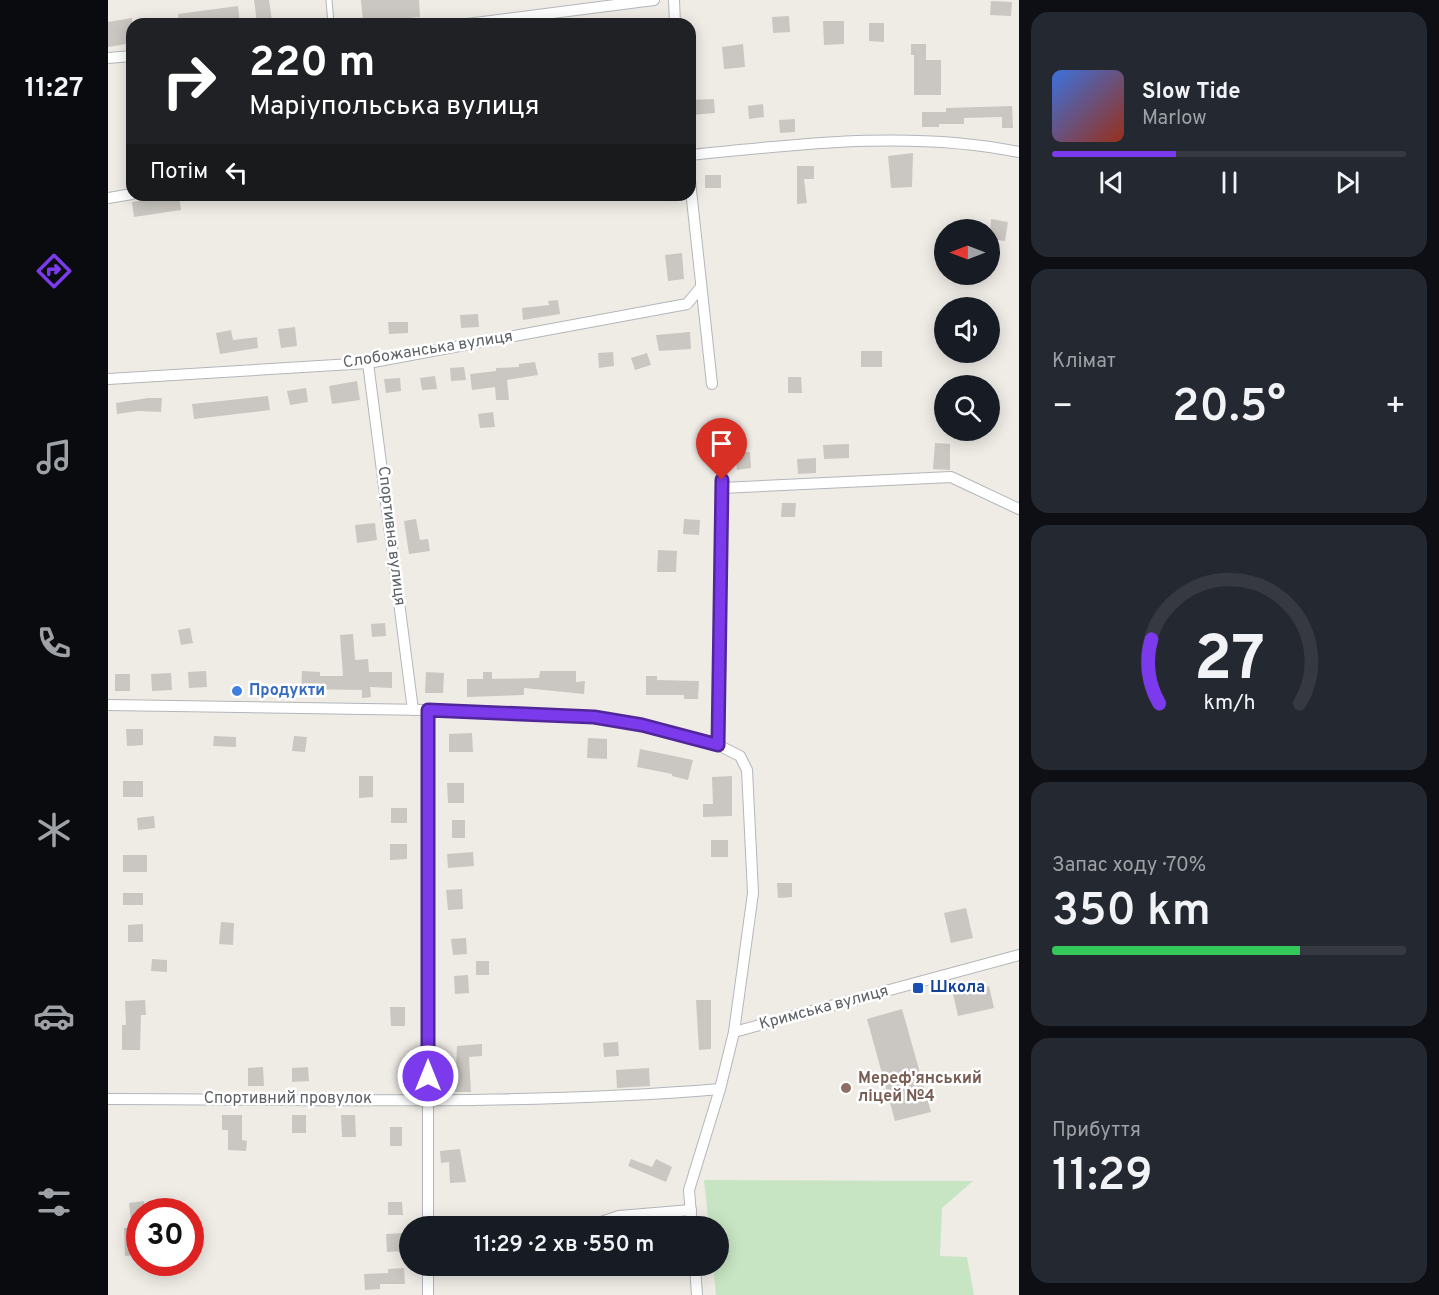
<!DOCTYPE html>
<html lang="uk">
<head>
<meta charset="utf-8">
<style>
  :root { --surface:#171b24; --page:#242831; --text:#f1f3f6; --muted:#9ea1a6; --line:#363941; --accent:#7c3aed }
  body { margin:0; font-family:Overpass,sans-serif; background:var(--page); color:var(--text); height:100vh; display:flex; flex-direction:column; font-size:22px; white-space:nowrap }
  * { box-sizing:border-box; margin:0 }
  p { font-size:20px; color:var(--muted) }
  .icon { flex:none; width:33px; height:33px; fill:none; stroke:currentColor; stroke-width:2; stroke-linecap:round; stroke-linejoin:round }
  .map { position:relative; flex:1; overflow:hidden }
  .panel { display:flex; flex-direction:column; gap:12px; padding:12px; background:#0d0f14; width:420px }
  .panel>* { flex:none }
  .hud { position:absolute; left:18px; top:18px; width:570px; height:183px; border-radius:18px; box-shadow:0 3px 15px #0003; background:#202124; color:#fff; overflow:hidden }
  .needle { width:39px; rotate:270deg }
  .controls { position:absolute; left:826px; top:219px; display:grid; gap:12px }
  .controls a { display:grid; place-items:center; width:66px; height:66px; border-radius:50%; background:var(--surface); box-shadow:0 3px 15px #0003; font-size:30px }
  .speed { position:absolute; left:18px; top:1198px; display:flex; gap:12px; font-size:30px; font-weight:700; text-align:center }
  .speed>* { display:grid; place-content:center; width:78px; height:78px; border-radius:50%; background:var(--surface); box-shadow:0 3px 15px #0003; line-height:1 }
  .speed .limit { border:9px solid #d22; background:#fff; color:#111 }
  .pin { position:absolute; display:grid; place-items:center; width:51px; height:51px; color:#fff; margin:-62px -26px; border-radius:50% 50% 50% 0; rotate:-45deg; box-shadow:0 0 6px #0007 }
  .pin .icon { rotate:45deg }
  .me { position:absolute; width:66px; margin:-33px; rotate:0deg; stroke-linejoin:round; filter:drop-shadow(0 0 4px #0008) }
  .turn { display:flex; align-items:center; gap:21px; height:126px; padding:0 24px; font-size:27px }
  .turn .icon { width:78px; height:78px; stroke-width:2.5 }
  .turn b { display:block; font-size:42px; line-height:51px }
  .then { display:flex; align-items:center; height:57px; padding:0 24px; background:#0003; gap:12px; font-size:22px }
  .big { font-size:45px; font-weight:600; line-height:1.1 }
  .panel .widget { flex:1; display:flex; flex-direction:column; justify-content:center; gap:9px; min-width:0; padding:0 21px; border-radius:18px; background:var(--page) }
  .panel .dial { align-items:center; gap:0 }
  .dial svg { height:156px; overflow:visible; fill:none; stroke:var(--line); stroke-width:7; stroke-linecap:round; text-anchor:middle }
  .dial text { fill:var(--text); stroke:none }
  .song { display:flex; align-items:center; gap:18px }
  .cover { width:72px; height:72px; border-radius:9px; background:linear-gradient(135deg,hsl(220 70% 55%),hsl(10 70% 35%)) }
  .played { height:6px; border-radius:3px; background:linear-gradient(90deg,var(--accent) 35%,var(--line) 35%) }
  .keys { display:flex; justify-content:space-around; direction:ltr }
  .heat { display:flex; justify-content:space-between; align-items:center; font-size:33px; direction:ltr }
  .charge { height:9px; border-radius:4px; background:linear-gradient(90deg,#34c759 70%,var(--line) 0) }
  .trip { position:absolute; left:291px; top:1216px; width:330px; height:60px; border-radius:30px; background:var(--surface); box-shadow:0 3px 15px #0003; font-weight:600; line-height:60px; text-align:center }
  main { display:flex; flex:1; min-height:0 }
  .menu { display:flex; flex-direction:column; width:108px; justify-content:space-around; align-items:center; background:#090b0e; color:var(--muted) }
  .menu .icon { width:42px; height:42px }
  .menu .active { color:var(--accent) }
  .menu b { font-size:27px; color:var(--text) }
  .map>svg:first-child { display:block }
  .green { fill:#c7e5c3 }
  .building { fill:#cac7c2 }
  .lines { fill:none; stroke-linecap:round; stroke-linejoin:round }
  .lane-casing { stroke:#b3b6b9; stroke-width:7 }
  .street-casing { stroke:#b3b6b9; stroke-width:12 }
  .lane { stroke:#fff; stroke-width:5 }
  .street { stroke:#fff; stroke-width:10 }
  .route-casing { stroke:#51269a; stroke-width:15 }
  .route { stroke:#7c3aed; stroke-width:10 }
  .shop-dot { fill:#3f7fe0; stroke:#fff; stroke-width:2 }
  .transit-dot { fill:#1a4fb4; stroke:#fff; stroke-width:2 }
  .education-dot { fill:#8d6e63; stroke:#fff; stroke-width:2 }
  .labels { text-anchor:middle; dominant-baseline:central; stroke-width:5; stroke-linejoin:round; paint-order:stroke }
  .street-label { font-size:16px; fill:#5d6265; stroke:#fff }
  .shop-label { font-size:16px; font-weight:bold; fill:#366cbe; stroke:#fff; text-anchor:start }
  .transit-label { font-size:16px; font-weight:bold; fill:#164399; stroke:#fff; text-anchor:start }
  .education-label { font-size:16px; font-weight:bold; fill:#785e54; stroke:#fff; text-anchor:start }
</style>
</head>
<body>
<main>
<nav class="menu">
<b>11:27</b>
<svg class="icon active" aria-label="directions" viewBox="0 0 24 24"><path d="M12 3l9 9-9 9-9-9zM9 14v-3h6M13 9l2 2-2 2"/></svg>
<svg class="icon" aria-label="music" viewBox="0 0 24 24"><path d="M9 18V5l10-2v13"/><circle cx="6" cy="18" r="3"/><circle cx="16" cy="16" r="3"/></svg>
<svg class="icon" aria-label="phone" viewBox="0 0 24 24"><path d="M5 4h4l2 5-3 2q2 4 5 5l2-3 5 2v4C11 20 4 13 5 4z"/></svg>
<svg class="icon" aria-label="climate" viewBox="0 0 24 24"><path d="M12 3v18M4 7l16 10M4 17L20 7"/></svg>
<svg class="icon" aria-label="car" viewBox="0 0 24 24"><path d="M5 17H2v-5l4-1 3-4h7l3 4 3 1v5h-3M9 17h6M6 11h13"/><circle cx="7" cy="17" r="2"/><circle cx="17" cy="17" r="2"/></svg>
<svg class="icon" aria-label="filters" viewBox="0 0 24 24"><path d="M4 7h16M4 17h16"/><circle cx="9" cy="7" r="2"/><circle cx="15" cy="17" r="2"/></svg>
</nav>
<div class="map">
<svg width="911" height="1295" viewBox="0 0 911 1295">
  <rect width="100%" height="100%" fill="#efece6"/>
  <!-- green -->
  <polygon class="green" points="596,1180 865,1181 834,1208 832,1256 859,1257 866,1295 608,1295 605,1266 610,1266 610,1227 601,1227"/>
  <!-- building -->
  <g class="building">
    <polygon points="146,0 161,0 164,21 149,23"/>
    <polygon points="253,0 311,0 312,17 255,22"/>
    <polygon points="883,1 904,2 903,16 882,15"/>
    <polygon points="130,6 132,24 71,24 70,14"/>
    <polygon points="681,16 682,32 665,33 664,17"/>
    <polygon points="24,18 24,43 0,47 0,22"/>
    <polygon points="715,21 736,21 736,44 716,45"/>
    <polygon points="761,23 776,23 776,42 761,41"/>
    <polygon points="635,44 637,67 616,69 614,47"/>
    <polygon points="803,44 818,44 818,60 833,60 833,95 806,95 806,55 803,55"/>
    <polygon points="606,99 607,113 582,115 582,100"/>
    <polygon points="655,104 656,117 641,119 640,106"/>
    <polygon points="904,106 905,128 894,128 894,117 856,118 856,124 831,124 831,127 814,127 814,112 838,112 838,108"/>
    <polygon points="687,119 687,132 672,133 671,120"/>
    <polygon points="805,153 804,187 783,188 780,156"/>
    <polygon points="689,166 706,166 706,179 696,179 699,203 689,204"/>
    <rect x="597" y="175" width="16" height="13"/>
    <polygon points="71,195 73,210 26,217 24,202"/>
    <polygon points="883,219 900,222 897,241 882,239"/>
    <polygon points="574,253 576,279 560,281 557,255"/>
    <polygon points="450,300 452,314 415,320 414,308 441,305 440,301"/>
    <polygon points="370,314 371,327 353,328 352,315"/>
    <polygon points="280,322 300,322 300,333 281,334"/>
    <polygon points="187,327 189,346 173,348 170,329"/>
    <polygon points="123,330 125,340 149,337 150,348 112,354 108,333"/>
    <polygon points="582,332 583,349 551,351 548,335"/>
    <rect x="753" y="351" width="21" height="16"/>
    <polygon points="505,352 506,366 491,368 490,353"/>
    <polygon points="539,353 543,365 527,370 523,358"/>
    <polygon points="427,362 430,375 399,380 401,400 388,400 387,387 364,390 362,374 388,371 388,368 411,367 411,364"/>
    <polygon points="356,367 358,380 343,381 342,368"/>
    <polygon points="327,376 329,389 314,390 312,378"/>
    <polygon points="680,377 693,377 694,393 680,393"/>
    <polygon points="292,378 293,391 278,393 276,379"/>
    <polygon points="249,381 252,400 224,404 221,386"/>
    <polygon points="198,388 200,402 182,405 179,391"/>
    <polygon points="160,396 162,410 86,419 84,404"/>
    <polygon points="40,398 54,398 53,412 30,411 9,414 8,403"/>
    <polygon points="385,412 387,427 372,428 370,414"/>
    <polygon points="827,443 842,444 842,470 825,469"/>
    <polygon points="741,444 741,458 716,459 715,445"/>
    <polygon points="642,452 643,468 629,470 627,453"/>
    <polygon points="708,458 708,473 690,474 689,459"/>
    <polygon points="674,503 688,503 687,517 673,517"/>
    <polygon points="308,519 312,540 320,539 322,551 301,554 296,521"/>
    <polygon points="576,519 592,520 591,535 575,534"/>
    <polygon points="267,523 269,540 249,543 247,525"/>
    <polygon points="550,550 569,551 568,572 549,572"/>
    <polygon points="277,623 278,636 264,637 263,624"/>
    <polygon points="82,628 85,643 73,645 70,630"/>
    <polygon points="245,634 247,660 260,659 261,672 284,672 284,688 262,687 263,697 254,698 254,690 193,689 194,671 212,672 212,676 235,676 232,635"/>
    <polygon points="98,671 99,687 81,688 80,672"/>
    <polygon points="432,671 468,671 468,682 477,681 476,694 416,688 416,695 359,697 359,679 375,679 375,672 384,672 384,679 431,678"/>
    <polygon points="318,672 336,673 335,693 317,693"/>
    <polygon points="63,673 64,690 44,691 43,674"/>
    <rect x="7" y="674" width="15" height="17"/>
    <polygon points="538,676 549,676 549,680 591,681 590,699 576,699 576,695 538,695"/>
    <polygon points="18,729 35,729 35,745 19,746"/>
    <polygon points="364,733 365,752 341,752 341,734"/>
    <polygon points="106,736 128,737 128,747 105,746"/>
    <polygon points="186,736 199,737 197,752 184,751"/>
    <polygon points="480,738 499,739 499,759 479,758"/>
    <polygon points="532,749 585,760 580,780 564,776 564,774 529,767"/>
    <polygon points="251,776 265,776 265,797 251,798"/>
    <polygon points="624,776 624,816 595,817 595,804 605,804 604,777"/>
    <rect x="15" y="781" width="20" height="16"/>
    <polygon points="339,783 356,783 356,803 340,803"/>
    <rect x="283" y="808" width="16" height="15"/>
    <polygon points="46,816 47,828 30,830 29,818"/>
    <rect x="344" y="820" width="13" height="18"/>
    <rect x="603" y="840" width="17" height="17"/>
    <polygon points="282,844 299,844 299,859 282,860"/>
    <polygon points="365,852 366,866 340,868 339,854"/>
    <rect x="15" y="855" width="24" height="17"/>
    <polygon points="669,883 684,883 684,897 670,898"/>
    <polygon points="354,889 355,909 340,910 338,890"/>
    <rect x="15" y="893" width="20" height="12"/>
    <polygon points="858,908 865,938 843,943 836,913"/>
    <polygon points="113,922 126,923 125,945 111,944"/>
    <polygon points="35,924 35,942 20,942 20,925"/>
    <polygon points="358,938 359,954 345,955 343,939"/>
    <polygon points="44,959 59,960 59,972 43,971"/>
    <rect x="368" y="961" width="13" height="14"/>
    <polygon points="360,975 361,993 347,994 346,976"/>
    <polygon points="881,986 886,1008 850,1016 845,994"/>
    <polygon points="37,1000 38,1015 33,1015 32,1050 14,1050 14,1025 18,1025 17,1001"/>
    <polygon points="588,1000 603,1000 603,1049 591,1050"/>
    <polygon points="282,1007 297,1007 297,1026 283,1026"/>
    <polygon points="794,1009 823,1112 787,1121 759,1019"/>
    <polygon points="510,1042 511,1056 496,1057 495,1043"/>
    <polygon points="374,1044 374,1056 361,1057 363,1092 347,1092 349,1046"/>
    <polygon points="155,1067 156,1086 140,1086 140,1068"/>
    <polygon points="200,1067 201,1081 184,1082 184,1068"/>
    <polygon points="541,1068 542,1086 509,1088 508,1070"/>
    <polygon points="114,1115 134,1115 134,1140 139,1141 138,1151 120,1150 120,1130 114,1130"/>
    <rect x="184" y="1115" width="14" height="18"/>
    <polygon points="233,1115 247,1115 248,1137 234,1137"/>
    <rect x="282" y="1127" width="12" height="19"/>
    <polygon points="352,1149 358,1182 342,1183 341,1162 333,1163 332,1151"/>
    <polygon points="523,1159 544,1167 548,1159 564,1167 558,1182 520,1166"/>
    <polygon points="36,1201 37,1212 32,1212 32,1255 17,1256 16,1228 24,1228 21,1203"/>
    <polygon points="280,1202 294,1202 295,1215 280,1215"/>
    <polygon points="294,1233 294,1251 279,1252 278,1234"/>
    <polygon points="296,1268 297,1284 272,1284 272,1289 257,1290 256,1274 280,1273 280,1269"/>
  </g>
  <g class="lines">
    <!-- lane casing -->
    <g class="lane-casing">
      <polyline id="lane" points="221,0 223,24"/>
    </g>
    <!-- street casing -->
    <g class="street-casing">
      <g id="street">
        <polyline points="566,0 567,24"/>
        <polyline points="359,24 546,0"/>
        <polyline points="0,58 24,56"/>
        <path d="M582,155c109,-11 221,-25 329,-3"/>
        <polyline points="582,181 604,384"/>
        <polyline points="0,198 24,194"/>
        <polyline points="260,363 305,710"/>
        <polyline points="0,379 260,363 579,304 593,287"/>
        <polyline points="614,488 843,477 911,509"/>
        <polyline points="0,705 320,710 486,717 534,725 610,745"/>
        <polyline points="320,710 320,1227"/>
        <polyline points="626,1032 911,955"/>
        <path d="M0,1099c204,0 409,7 612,-10"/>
        <polyline points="496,1227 496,1221 511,1216 583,1210"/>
        <polyline points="584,1227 581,1190 612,1089 626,1032 645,893 639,770 632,756 610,745 614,480"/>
        <polyline points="320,1266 320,1295"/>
        <polyline points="587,1266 589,1295"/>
      </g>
    </g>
    <!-- lane -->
    <use href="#lane" class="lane"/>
    <!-- street -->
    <use href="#street" class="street"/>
  </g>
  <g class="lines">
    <!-- route casing -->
    <g class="route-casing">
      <polyline id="route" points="320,1076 320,710 486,717 534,725 610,745 614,480"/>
    </g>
    <!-- route -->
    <use href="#route" class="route"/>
  </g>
  <!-- markers -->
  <circle class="shop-dot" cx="129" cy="691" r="6"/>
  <rect class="transit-dot" x="804" y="982" width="12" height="12" rx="3"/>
  <circle class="education-dot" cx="738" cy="1088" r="6"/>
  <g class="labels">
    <!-- street labels -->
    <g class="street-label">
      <text transform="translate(320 350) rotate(-9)">Слобожанська вулиця</text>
      <text transform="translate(283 536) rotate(83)">Спортивна вулиця</text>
      <text transform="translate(716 1008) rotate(-15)">Кримська вулиця</text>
      <text x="180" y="1099">Спортивний провулок</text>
    </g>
    <!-- shop labels -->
    <g class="shop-label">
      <text x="141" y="691">Продукти</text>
    </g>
    <!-- transit labels -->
    <g class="transit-label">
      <text x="822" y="988">Школа</text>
    </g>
    <!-- education labels -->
    <g class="education-label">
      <text x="750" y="1079">Мереф'янський<tspan x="750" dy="18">ліцей №4</tspan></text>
    </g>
  </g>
</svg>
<div class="controls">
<a><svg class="needle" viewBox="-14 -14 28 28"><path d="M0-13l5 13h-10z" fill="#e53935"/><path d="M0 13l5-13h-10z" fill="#9ea1a6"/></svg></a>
<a><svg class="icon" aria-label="sound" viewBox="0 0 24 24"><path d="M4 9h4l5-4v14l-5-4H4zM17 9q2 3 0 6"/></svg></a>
<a><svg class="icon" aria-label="search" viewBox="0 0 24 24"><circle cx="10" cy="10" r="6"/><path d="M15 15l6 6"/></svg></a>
</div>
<div class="speed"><div class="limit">30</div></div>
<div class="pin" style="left:614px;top:480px;background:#d93025"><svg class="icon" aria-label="arrive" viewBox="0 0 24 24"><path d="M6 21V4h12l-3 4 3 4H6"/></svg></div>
<svg class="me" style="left:320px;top:1076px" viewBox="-20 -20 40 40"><circle r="17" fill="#7c3aed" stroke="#fff" stroke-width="3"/><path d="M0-11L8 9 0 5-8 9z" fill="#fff"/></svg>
<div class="trip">11:29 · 2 хв · 550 m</div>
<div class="hud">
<div class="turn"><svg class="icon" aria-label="right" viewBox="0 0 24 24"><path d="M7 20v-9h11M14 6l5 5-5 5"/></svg><div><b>220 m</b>Маріупольська вулиця</div></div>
<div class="then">Потім<svg class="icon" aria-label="left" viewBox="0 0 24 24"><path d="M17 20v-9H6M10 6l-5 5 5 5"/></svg></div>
</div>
</div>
<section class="panel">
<div class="widget">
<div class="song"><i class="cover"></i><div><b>Slow Tide</b><p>Marlow</p></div></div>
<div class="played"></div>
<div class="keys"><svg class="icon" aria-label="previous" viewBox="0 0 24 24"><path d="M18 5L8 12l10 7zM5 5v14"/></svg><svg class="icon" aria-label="pause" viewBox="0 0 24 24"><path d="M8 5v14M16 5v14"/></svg><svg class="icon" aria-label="next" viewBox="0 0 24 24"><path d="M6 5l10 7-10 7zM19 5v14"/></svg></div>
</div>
<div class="widget"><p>Клімат</p>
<div class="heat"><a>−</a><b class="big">20.5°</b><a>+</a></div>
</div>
<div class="widget dial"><svg viewBox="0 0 100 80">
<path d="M14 69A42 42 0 1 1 86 69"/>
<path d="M14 69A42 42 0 0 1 10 36" stroke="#7c3aed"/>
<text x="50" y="56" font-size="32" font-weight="700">27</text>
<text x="50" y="72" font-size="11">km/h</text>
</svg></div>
<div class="widget"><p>Запас ходу · 70%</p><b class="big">350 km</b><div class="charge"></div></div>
<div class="widget"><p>Прибуття</p><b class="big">11:29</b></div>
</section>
</main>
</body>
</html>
